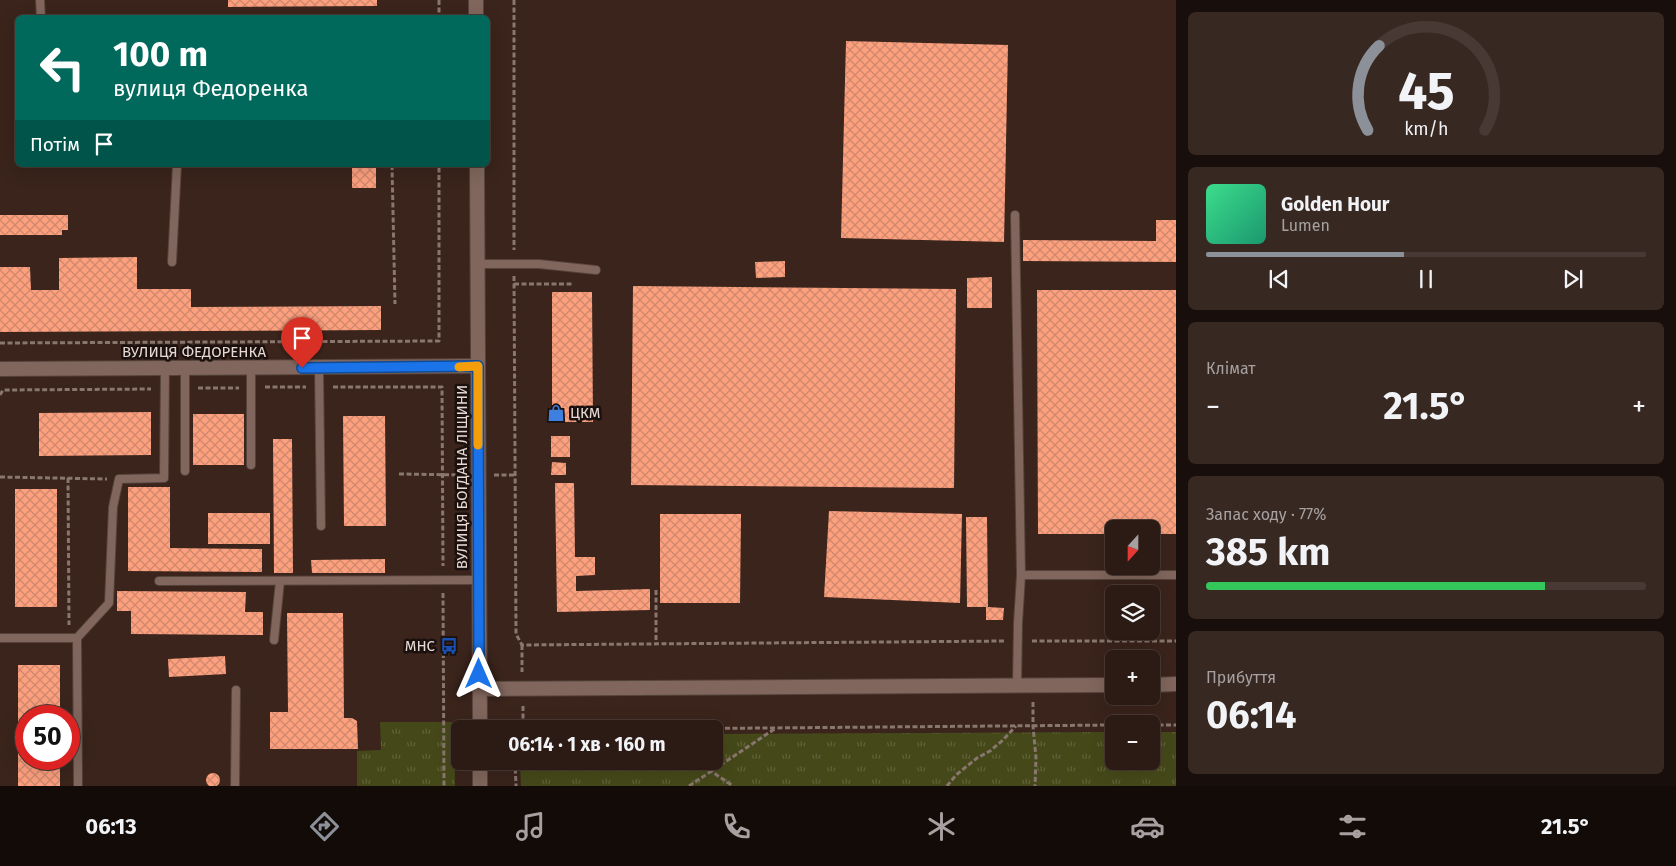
<!DOCTYPE html>
<html lang="uk">
<head>
<meta charset="utf-8">
<style>
  :root { --surface:#2c1b15; --page:#382822; --text:#f1f3f6; --muted:#a6a1a0; --line:#483934; --accent:#8c9099 }
  body { margin:0; font-family:"Fira Sans",sans-serif; background:var(--page); color:var(--text); height:100vh; display:flex; flex-direction:column; font-size:19px; white-space:nowrap }
  * { box-sizing:border-box; margin:0 }
  p { font-size:16px; color:var(--muted) }
  .icon { flex:none; width:28px; height:28px; fill:none; stroke:currentColor; stroke-width:2; stroke-linecap:round; stroke-linejoin:round }
  .map { position:relative; flex:1; overflow:hidden }
  .side { display:flex; flex-direction:column; gap:12px; padding:12px; background:#180f0c; width:500px }
  .side>* { flex:none }
  .hud { position:absolute; left:15px; top:15px; width:475px; height:152px; border-radius:8px; box-shadow:0 5px 20px #0002,0 0 0 1px var(--line); background:#00695c; color:#fff; overflow:hidden }
  .needle { width:32px; rotate:201deg }
  .controls { position:absolute; left:1105px; top:520px; display:grid; gap:10px }
  .controls a { display:grid; place-items:center; width:55px; height:55px; border-radius:8px; background:var(--surface); box-shadow:0 5px 20px #0002,0 0 0 1px var(--line); font-size:25px }
  .speed { position:absolute; left:15px; top:705px; display:flex; gap:10px; font-size:25px; font-weight:700; text-align:center }
  .speed>* { display:grid; place-content:center; width:65px; height:65px; border-radius:50%; background:var(--surface); box-shadow:0 5px 20px #0002,0 0 0 1px var(--line); line-height:1 }
  .speed .limit { border:8px solid #d22; background:#fff; color:#111 }
  .pin { position:absolute; display:grid; place-items:center; width:42px; height:42px; color:#fff; margin:-51px -21px; border-radius:50% 50% 50% 0; rotate:-45deg; box-shadow:0 0 5px #0007 }
  .pin .icon { rotate:45deg }
  .me { position:absolute; width:55px; margin:-28px; rotate:0deg; stroke-linejoin:round; filter:drop-shadow(0 0 4px #0008) }
  .turn { display:flex; align-items:center; gap:18px; height:105px; padding:0 15px; font-size:22px }
  .turn .icon { width:65px; height:65px; stroke-width:2.5 }
  .turn b { display:block; font-size:35px; line-height:42px }
  .then { display:flex; align-items:center; height:48px; padding:0 15px; background:#0003; gap:10px; font-size:19px }
  .big { font-size:38px; font-weight:700; line-height:1.1 }
  .side .tile { flex:1; display:flex; flex-direction:column; justify-content:center; gap:8px; min-width:0; padding:0 18px; border-radius:8px; background:var(--page) }
  .side .dial { align-items:center; gap:0 }
  .dial svg { height:130px; overflow:visible; fill:none; stroke:var(--line); stroke-width:7; stroke-linecap:round; text-anchor:middle }
  .dial text { fill:var(--text); stroke:none }
  .song { display:flex; align-items:center; gap:15px }
  .cover { width:60px; height:60px; border-radius:8px; background:linear-gradient(135deg,hsl(150 70% 55%),hsl(160 70% 35%)) }
  .played { height:5px; border-radius:2px; background:linear-gradient(90deg,var(--accent) 45%,var(--line) 45%) }
  .keys { display:flex; justify-content:space-around; direction:ltr }
  .heat { display:flex; justify-content:space-between; align-items:center; font-size:28px; direction:ltr }
  .charge { height:8px; border-radius:4px; background:linear-gradient(90deg,#34c759 77%,var(--line) 0) }
  .trip { position:absolute; left:451px; top:720px; width:272px; height:50px; border-radius:8px; background:var(--surface); box-shadow:0 5px 20px #0002,0 0 0 1px var(--line); font-weight:700; line-height:50px; text-align:center }
  .menu { display:flex; height:80px; justify-content:space-around; align-items:center; background:#120b08; color:var(--muted) }
  .menu .icon { width:35px; height:35px }
  .menu .on { color:var(--accent) }
  .menu b { font-size:22px; color:var(--text) }
  main { display:flex; flex:1; min-height:0 }
  .map>svg:first-child { display:block }
  .grass { fill:url(#grass-tufts) }
  .building { fill:url(#building-cross-hatch) }
  .lines { fill:none; stroke-linecap:round; stroke-linejoin:round }
  .service-casing { stroke:#55423b; stroke-width:10 }
  .tertiary-casing { stroke:#55423b; stroke-width:16 }
  .secondary-casing { stroke:#55423b; stroke-width:16 }
  .path { stroke:#89766f; stroke-width:3; stroke-dasharray:5 2.5; stroke-linecap:butt }
  .service { stroke:#80665c; stroke-width:8 }
  .tertiary { stroke:#80665c; stroke-width:14 }
  .secondary { stroke:#80665c; stroke-width:14 }
  .route-casing { stroke:#114b97; stroke-width:12 }
  .route { stroke:#1a73e8; stroke-width:9 }
  .slow { stroke:#f59e0b; stroke-width:9 }
  .labels { text-anchor:middle; dominant-baseline:central; stroke-width:5; stroke-linejoin:round; paint-order:stroke }
  .street-label { font-size:15px; fill:#e8d8d3; stroke:#1a100d }
  .poi-label { font-size:15px; fill:#e8d8d3; stroke:#1a100d; text-anchor:start }
</style>
</head>
<body>
<main>
<div class="map">
<svg width="1176" height="786" viewBox="0 0 1176 786">
  <defs>
    <pattern id="grass-tufts" width="24" height="20" patternUnits="userSpaceOnUse" patternTransform="scale(1.25)"><rect width="24" height="20" fill="#454919"/><path d="M3 7l-1-3M5 7V3M7 7l1-3M15 17l-1-3M17 17v-4M19 17l1-3" fill="none" stroke="#60623a"/></pattern>
    <pattern id="building-cross-hatch" width="8" height="8" patternUnits="userSpaceOnUse" patternTransform="scale(1.25)"><rect width="8" height="8" fill="#fda07e"/><path d="M0 0l8 8M0 8l8-8" fill="none" stroke="#cf886e"/></pattern>
  </defs>
  <rect width="100%" height="100%" fill="#3a241c"/>
  <!-- grass -->
  <g class="grass">
    <polygon points="380,722 454,722 455,786 357,786 357,751 381,750"/>
    <polygon points="1114,732 1114,761 1151,761 1151,732 1176,732 1176,786 521,786 520,761 715,761 715,734"/>
  </g>
  <!-- building -->
  <g class="building">
    <polygon points="228,0 377,0 377,6 228,7"/>
    <polygon points="846,41 1008,45 1004,242 841,238"/>
    <rect x="352" y="165" width="24" height="23"/>
    <polygon points="0,215 68,215 68,230 62,230 62,235 0,235"/>
    <polygon points="1156,220 1176,220 1176,262 1023,261 1023,240 1156,241"/>
    <polygon points="137,257 137,289 191,289 191,307 381,306 381,330 0,332 0,267 30,267 31,290 59,290 59,258"/>
    <polygon points="785,261 785,277 756,278 755,262"/>
    <polygon points="992,277 992,308 967,308 967,278"/>
    <polygon points="633,286 956,289 954,488 631,485"/>
    <polygon points="1037,290 1176,290 1176,534 1151,534 1151,529 1114,529 1114,534 1038,534"/>
    <polygon points="552,292 592,292 593,422 552,422"/>
    <polygon points="151,412 151,455 39,456 39,413"/>
    <rect x="193" y="414" width="51" height="51"/>
    <polygon points="343,416 385,416 386,526 344,526"/>
    <rect x="551" y="436" width="19" height="21"/>
    <polygon points="273,439 292,439 293,573 274,573"/>
    <polygon points="552,462 566,463 566,475 551,475"/>
    <polygon points="555,483 574,483 575,557 595,557 595,575 576,576 576,591 650,589 650,610 557,612"/>
    <polygon points="128,487 170,487 170,548 262,549 262,572 128,571"/>
    <rect x="15" y="489" width="42" height="118"/>
    <polygon points="829,511 962,514 960,603 824,597"/>
    <rect x="208" y="513" width="62" height="31"/>
    <polygon points="660,514 741,514 740,603 660,603"/>
    <polygon points="966,517 987,517 988,607 1004,608 1003,620 986,620 986,607 967,607"/>
    <polygon points="385,559 385,573 312,573 311,560"/>
    <polygon points="117,591 246,592 245,612 263,612 263,635 131,634 131,611 117,611"/>
    <polygon points="287,613 343,613 344,718 352,718 357,721 358,749 270,749 270,712 288,712"/>
    <polygon points="225,656 226,674 169,677 168,659"/>
    <polygon points="18,665 60,665 60,716 26,716 26,759 60,759 60,786 18,786"/>
    <circle cx="213" cy="780" r="7"/>
  </g>
  <g class="lines">
    <!-- service casing -->
    <g class="service-casing">
      <g id="service">
        <polyline points="40,0 41,18"/>
        <polyline points="1015,215 1021,575"/>
        <polyline points="172,262 177,165"/>
        <polyline points="477,264 539,264 596,270"/>
        <polyline points="251,368 251,465"/>
        <polyline points="319,368 321,526"/>
        <polyline points="185,471 185,368"/>
        <polyline points="159,581 478,580"/>
        <polyline points="0,638 77,638"/>
        <polyline points="274,640 280,581"/>
        <polyline points="1017,685 1018,623 1021,575 1176,575"/>
        <polyline points="78,786 77,638 109,603 113,507 119,479 164,478 165,368"/>
        <polyline points="235,786 236,690"/>
      </g>
    </g>
    <!-- tertiary casing -->
    <g class="tertiary-casing">
      <g id="tertiary">
        <polyline points="0,369 478,366"/>
        <polyline points="1151,685 1176,684"/>
        <polyline points="479,689 1114,685"/>
      </g>
    </g>
    <!-- secondary casing -->
    <g class="secondary-casing">
      <g id="secondary">
        <polyline points="476,0 476,18"/>
        <polyline points="477,165 480,729"/>
        <polyline points="480,761 480,786"/>
      </g>
    </g>
    <!-- path -->
    <g class="path">
      <polyline points="439,0 439,18"/>
      <polyline points="514,0 514,250"/>
      <polyline points="392,165 395,304"/>
      <polyline points="514,276 516,634 522,645 1005,641"/>
      <polyline points="514,284 573,284"/>
      <polyline points="0,343 439,341 439,165"/>
      <polyline points="265,387 306,387"/>
      <polyline points="333,387 442,387 443,566"/>
      <polyline points="198,388 239,388"/>
      <polyline points="0,395 3,390 151,389"/>
      <polyline points="399,474 463,475"/>
      <polyline points="494,475 515,475"/>
      <polyline points="0,477 107,479"/>
      <polyline points="68,478 69,625"/>
      <polyline points="656,590 656,644"/>
      <polyline points="443,593 444,786"/>
      <polyline points="1032,641 1176,641"/>
      <polyline points="522,645 522,672"/>
      <polyline points="1033,702 1033,726 1036,758 1035,786"/>
      <polyline points="523,706 523,729"/>
      <polyline points="1151,725 1176,725"/>
      <polyline points="650,729 1114,725"/>
      <polyline points="515,761 516,786"/>
      <polyline points="696,761 733,786"/>
      <polyline points="689,786 776,728"/>
      <polyline points="947,786 956,775 977,758 990,751 1003,740 1016,726"/>
    </g>
    <!-- service -->
    <use href="#service" class="service"/>
    <!-- tertiary -->
    <use href="#tertiary" class="tertiary"/>
    <!-- secondary -->
    <use href="#secondary" class="secondary"/>
  </g>
  <g class="lines">
    <!-- route casing -->
    <g class="route-casing">
      <polyline id="route" points="302,368 478,366 479,674"/>
    </g>
    <!-- route -->
    <use href="#route" class="route"/>
    <!-- slow -->
    <polyline class="slow" points="459,367 478,366 478,445"/>
  </g>
  <!-- icons -->
  <defs>
    <g id="shop-bare" transform="scale(1.35)"><path d="M-5-2.5h2.3a2.7 3.5 0 0 1 5.4 0H5L5.5 6h-11ZM-1.5-2.5h3a1.5 2.3 0 0 0-3 0Z" fill="#3f7fe0" stroke="#1a100d" stroke-width="2.5" paint-order="stroke"/></g>
    <g id="bus-bare" transform="scale(1.35)"><path d="M-5-6H5V4H4V6H2V4H-2V6H-4V4H-5ZM-3.5-4V0h7V-4ZM-3.5 1.2v1.5H-2V1.2ZM2 1.2v1.5H3.5V1.2Z" fill="#1a4fb4" stroke="#1a100d" stroke-width="2.5" paint-order="stroke"/></g>
  </defs>
  <g fill-rule="evenodd">
    <use href="#shop-bare" x="556" y="413"/>
    <use href="#bus-bare" x="449" y="646"/>
  </g>
  <g class="labels">
    <!-- street labels -->
    <g class="street-label">
      <text x="194" y="352">ВУЛИЦЯ ФЕДОРЕНКА</text>
      <text transform="translate(462 477) rotate(-90)">ВУЛИЦЯ БОГДАНА ЛІЩИНИ</text>
    </g>
    <!-- poi labels -->
    <g class="poi-label">
      <text x="570" y="413">ЦКМ</text>
      <text x="435" y="646" text-anchor="end">МНС</text>
    </g>
  </g>
</svg>
<div class="controls">
<a><svg class="needle" viewBox="-14 -14 28 28"><path d="M0-13l5 13h-10z" fill="#e53935"/><path d="M0 13l5-13h-10z" fill="#a6a1a0"/></svg></a>
<a><svg class="icon" aria-label="layers" viewBox="0 0 24 24"><path d="M12 4l9 5-9 5-9-5zM3 14l9 5 9-5"/></svg></a>
<a>+</a>
<a>−</a>
</div>
<div class="speed"><div class="limit">50</div></div>
<div class="pin" style="left:302px;top:368px;background:#d93025"><svg class="icon" aria-label="arrive" viewBox="0 0 24 24"><path d="M6 21V4h12l-3 4 3 4H6"/></svg></div>
<svg class="me" style="left:479px;top:674px" viewBox="-20 -20 40 40"><path d="M0-17L14 15 0 8-14 15z" fill="#1a73e8" stroke="#fff" stroke-width="4"/></svg>
<div class="trip">06:14 · 1 хв · 160 m</div>
<div class="hud">
<div class="turn"><svg class="icon" aria-label="left" viewBox="0 0 24 24"><path d="M17 20v-9H6M10 6l-5 5 5 5"/></svg><div><b>100 m</b>вулиця Федоренка</div></div>
<div class="then">Потім<svg class="icon" aria-label="arrive" viewBox="0 0 24 24"><path d="M6 21V4h12l-3 4 3 4H6"/></svg></div>
</div>
</div>
<section class="side">
<div class="tile dial"><svg viewBox="0 0 100 80">
<path d="M14 69A42 42 0 1 1 86 69"/>
<path d="M14 69A42 42 0 0 1 21 17" stroke="#8c9099"/>
<text x="50" y="56" font-size="32" font-weight="700">45</text>
<text x="50" y="72" font-size="11">km/h</text>
</svg></div>
<div class="tile">
<div class="song"><i class="cover"></i><div><b>Golden Hour</b><p>Lumen</p></div></div>
<div class="played"></div>
<div class="keys"><svg class="icon" aria-label="previous" viewBox="0 0 24 24"><path d="M18 5L8 12l10 7zM5 5v14"/></svg><svg class="icon" aria-label="pause" viewBox="0 0 24 24"><path d="M8 5v14M16 5v14"/></svg><svg class="icon" aria-label="next" viewBox="0 0 24 24"><path d="M6 5l10 7-10 7zM19 5v14"/></svg></div>
</div>
<div class="tile"><p>Клімат</p>
<div class="heat"><a>−</a><b class="big">21.5°</b><a>+</a></div>
</div>
<div class="tile"><p>Запас ходу · 77%</p><b class="big">385 km</b><div class="charge"></div></div>
<div class="tile"><p>Прибуття</p><b class="big">06:14</b></div>
</section>
</main>
<nav class="menu">
<b>06:13</b>
<svg class="icon on" aria-label="directions" viewBox="0 0 24 24"><path d="M12 3l9 9-9 9-9-9zM9 14v-3h6M13 9l2 2-2 2"/></svg>
<svg class="icon" aria-label="music" viewBox="0 0 24 24"><path d="M9 18V5l10-2v13"/><circle cx="6" cy="18" r="3"/><circle cx="16" cy="16" r="3"/></svg>
<svg class="icon" aria-label="phone" viewBox="0 0 24 24"><path d="M5 4h4l2 5-3 2q2 4 5 5l2-3 5 2v4C11 20 4 13 5 4z"/></svg>
<svg class="icon" aria-label="climate" viewBox="0 0 24 24"><path d="M12 3v18M4 7l16 10M4 17L20 7"/></svg>
<svg class="icon" aria-label="car" viewBox="0 0 24 24"><path d="M5 17H2v-5l4-1 3-4h7l3 4 3 1v5h-3M9 17h6M6 11h13"/><circle cx="7" cy="17" r="2"/><circle cx="17" cy="17" r="2"/></svg>
<svg class="icon" aria-label="filters" viewBox="0 0 24 24"><path d="M4 7h16M4 17h16"/><circle cx="9" cy="7" r="2"/><circle cx="15" cy="17" r="2"/></svg>
<b>21.5°</b>
</nav>
</body>
</html>
